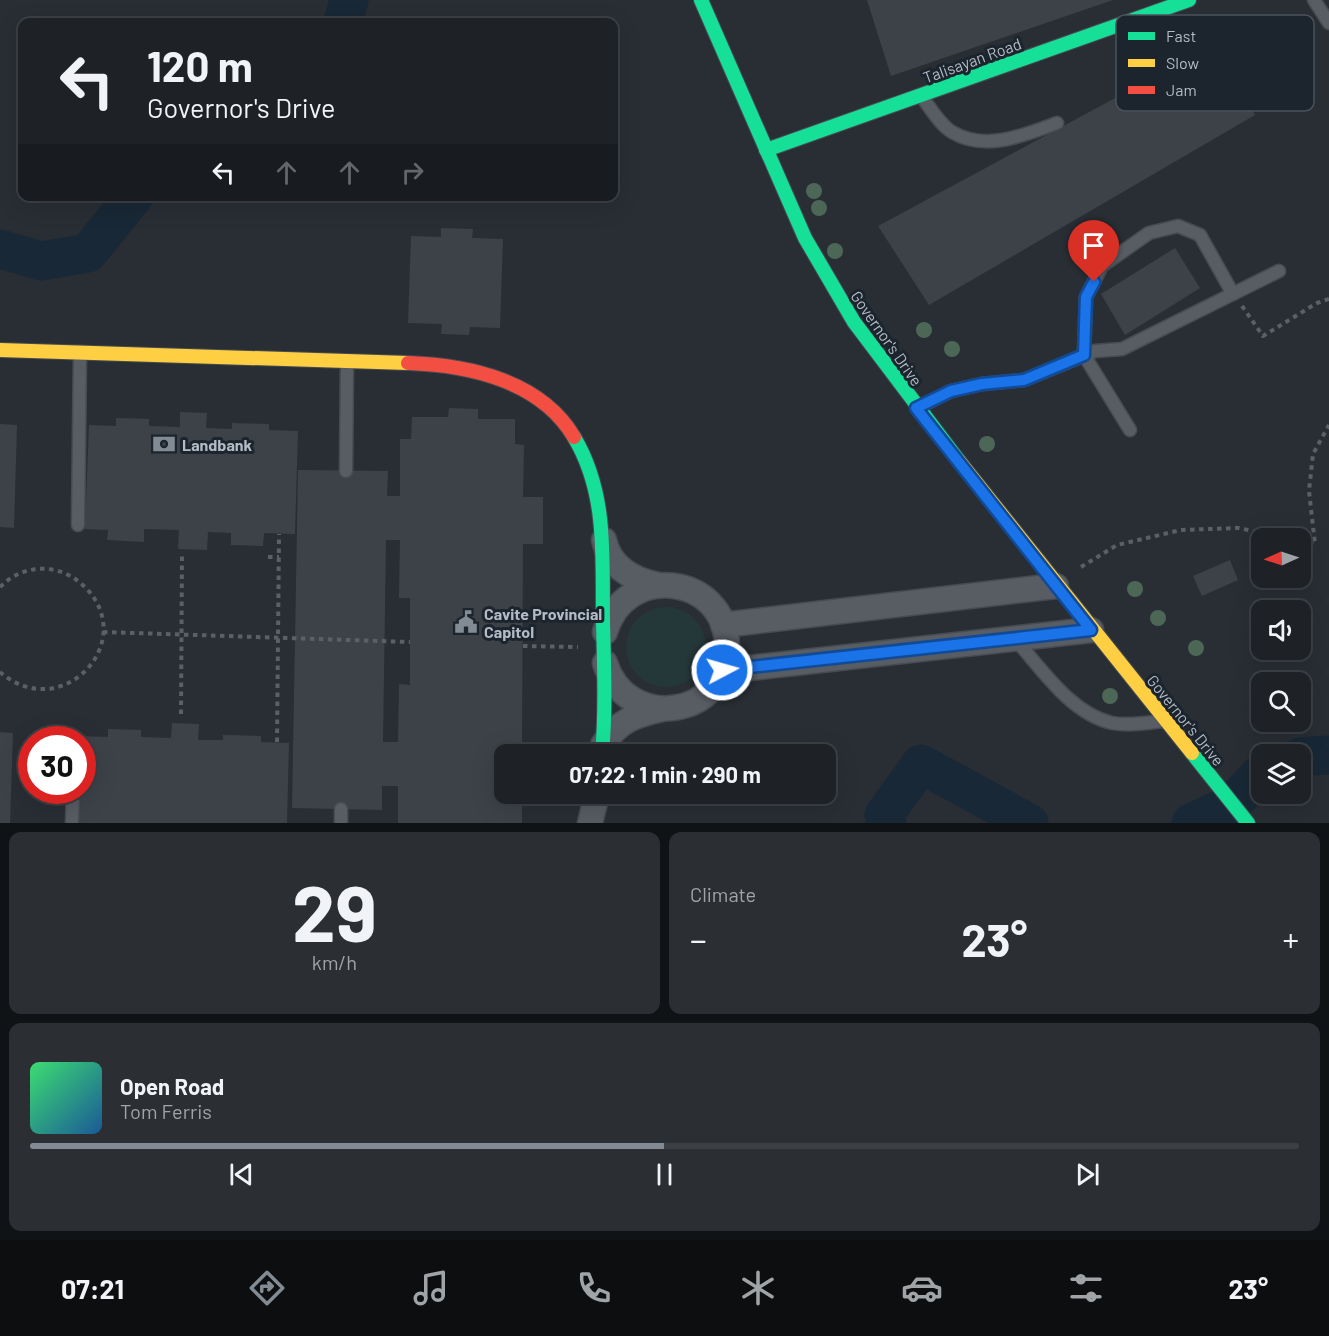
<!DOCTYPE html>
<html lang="en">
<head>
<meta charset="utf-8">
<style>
  :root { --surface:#1e2227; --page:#2b2f33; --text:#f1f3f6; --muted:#a1a4a7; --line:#3c3f44; --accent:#828a93 }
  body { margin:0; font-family:Barlow,sans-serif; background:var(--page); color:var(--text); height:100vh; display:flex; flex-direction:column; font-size:22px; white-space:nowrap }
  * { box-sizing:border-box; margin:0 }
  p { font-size:20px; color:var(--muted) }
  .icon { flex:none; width:33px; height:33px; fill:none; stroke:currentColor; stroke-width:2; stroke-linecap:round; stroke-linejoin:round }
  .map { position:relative; height:823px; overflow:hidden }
  .drawer { display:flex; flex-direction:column; gap:9px; padding:9px; background:#101315; flex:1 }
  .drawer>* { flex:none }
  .hud { position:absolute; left:18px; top:18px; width:600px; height:183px; border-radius:12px; box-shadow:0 6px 24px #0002,0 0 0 2px var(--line); background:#1e2227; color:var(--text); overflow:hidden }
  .needle { width:39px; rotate:267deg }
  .tools { position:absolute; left:1251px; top:528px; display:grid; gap:12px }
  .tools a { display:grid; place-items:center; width:60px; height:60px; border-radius:12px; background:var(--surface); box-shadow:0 6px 24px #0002,0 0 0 2px var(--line); font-size:30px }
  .speed { position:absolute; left:18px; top:726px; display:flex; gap:12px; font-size:30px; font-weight:700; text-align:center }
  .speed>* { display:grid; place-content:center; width:78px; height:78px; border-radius:50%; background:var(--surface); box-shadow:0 6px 24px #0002,0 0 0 2px var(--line); line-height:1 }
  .speed .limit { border:9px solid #d22; background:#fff; color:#111 }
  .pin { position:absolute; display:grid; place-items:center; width:51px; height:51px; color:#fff; margin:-62px -26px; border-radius:50% 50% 50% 0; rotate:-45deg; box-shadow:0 0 6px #0007 }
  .pin .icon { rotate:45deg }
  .me { position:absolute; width:66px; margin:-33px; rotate:84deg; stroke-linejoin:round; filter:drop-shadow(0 0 4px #0008) }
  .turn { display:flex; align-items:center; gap:21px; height:126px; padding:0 30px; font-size:27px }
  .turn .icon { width:78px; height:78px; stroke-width:2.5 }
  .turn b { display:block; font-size:42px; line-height:51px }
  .lanes { display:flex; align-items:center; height:57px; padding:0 30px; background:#0003; justify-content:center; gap:30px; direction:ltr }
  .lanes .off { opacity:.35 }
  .big { font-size:45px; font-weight:700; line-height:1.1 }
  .drawer .tile { flex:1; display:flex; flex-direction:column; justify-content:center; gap:9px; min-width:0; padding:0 21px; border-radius:12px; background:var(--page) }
  .drawer .dial { align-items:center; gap:0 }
  .dial b { font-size:78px; line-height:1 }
  .song { display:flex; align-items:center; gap:18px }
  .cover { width:72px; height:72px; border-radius:9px; background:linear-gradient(135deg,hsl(140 70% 55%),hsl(210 70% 35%)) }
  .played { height:6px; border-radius:3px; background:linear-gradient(90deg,var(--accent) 50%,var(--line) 50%) }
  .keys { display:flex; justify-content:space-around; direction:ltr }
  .heat { display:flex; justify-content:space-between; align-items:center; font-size:33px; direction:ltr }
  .drawer .tiles { flex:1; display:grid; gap:9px; grid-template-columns:1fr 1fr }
  .tile:last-child { grid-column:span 2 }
  .trip { position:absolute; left:494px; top:744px; width:342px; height:60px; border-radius:12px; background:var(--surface); box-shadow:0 6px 24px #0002,0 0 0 2px var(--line); font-weight:700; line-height:60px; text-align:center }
  .tab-bar { display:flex; height:96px; justify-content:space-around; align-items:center; background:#0c0e10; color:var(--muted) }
  .tab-bar .icon { width:42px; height:42px }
  .tab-bar .on { color:var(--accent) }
  .tab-bar b { font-size:27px; color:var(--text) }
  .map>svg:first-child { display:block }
  .green { fill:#253839 }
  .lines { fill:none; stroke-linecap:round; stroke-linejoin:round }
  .river { stroke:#192836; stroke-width:39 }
  .building { fill:#3d4249; fill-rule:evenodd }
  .lane-casing { stroke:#464b51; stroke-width:15 }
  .street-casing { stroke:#464b51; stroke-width:27 }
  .fast-casing { stroke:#464b51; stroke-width:16 }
  .slow-casing { stroke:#464b51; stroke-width:16 }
  .jam-casing { stroke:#464b51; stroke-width:16 }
  .path { stroke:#5a6064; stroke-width:4; stroke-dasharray:4.5 4.5; stroke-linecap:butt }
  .lane { stroke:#585c63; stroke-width:12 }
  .street { stroke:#585c63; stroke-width:24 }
  .fast { stroke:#16e098; stroke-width:14 }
  .slow { stroke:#ffcf43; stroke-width:14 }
  .jam { stroke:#f24e42; stroke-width:14 }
  .tree { fill:#4c6755 }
  .route-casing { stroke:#114b97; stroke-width:15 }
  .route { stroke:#1a73e8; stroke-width:10 }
  .labels { text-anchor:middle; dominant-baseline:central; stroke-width:6; stroke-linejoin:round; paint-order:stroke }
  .street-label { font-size:16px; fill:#b2bbc6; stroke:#1c252e }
  .poi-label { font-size:16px; font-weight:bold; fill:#b2bbc6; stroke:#1c252e; text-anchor:start }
  .key { fill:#1c252e; stroke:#49525c; stroke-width:1.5 }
  .key-label { font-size:16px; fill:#b2bbc6 }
</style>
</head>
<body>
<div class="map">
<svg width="1329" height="823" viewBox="0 0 1329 823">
  <rect width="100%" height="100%" fill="#282e34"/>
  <!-- green -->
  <circle class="green" cx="666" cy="647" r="40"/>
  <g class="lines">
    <!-- river -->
    <g class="river">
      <polyline points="343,22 349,0"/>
      <polyline points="0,249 41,261 88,253 134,196"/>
      <polyline points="1300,757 1329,755"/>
      <polyline points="887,823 884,815 921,764 1029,823"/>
      <polyline points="1191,823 1232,804 1262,772"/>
    </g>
  </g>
  <!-- building -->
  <g class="building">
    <polygon points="867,0 1113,0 891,76"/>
    <polygon points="1219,42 1255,115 929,305 878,226"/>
    <polygon points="441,228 473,229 472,238 503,239 500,328 470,327 469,335 441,334 442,324 408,323 411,236 441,237"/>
    <polygon points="1175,248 1200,288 1125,335 1101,294"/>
    <path d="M449,408l29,1v10h37v25l9,1 -1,52h20v47h-20l-1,202h18v8h-36v40h18v29h-124v-37h-16v24l-90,-2 6,-338 90,1 -1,25h13v-57h11l1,-22h36zM386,540h14l-1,58h11v87l-11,-1 -1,58h-15z"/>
    <polygon points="180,412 207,413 206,428 232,429 232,423 269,424 269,430 298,431 295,534 264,533 263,546 231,545 231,533 208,532 207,550 178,549 179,530 144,529 144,542 107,540 108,530 85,529 89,425 116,426 116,418 149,419 149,426 180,427"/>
    <polygon points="0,424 17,425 14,528 0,527"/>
    <polygon points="1230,560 1238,580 1202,596 1193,576"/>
    <polygon points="1268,578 1295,578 1297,581 1273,590"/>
    <polygon points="172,723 199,724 198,740 223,740 223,735 261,736 261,742 289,743 287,823 78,823 79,790 82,790 82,740 80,736 108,737 108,729 141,730 141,737 171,738"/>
    <polygon points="0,732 13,733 10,823 0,823"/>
  </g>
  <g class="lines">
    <!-- lane casing -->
    <g class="lane-casing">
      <g id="lane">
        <polyline points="1314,0 1329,23"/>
        <path d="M921,96c9,11 19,29 31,36 33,20 73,3 105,-9"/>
        <polyline points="917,408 951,391 982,384 1024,380 1095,351 1122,349 1279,271"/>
        <polyline points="1130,430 1084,355 1086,297 1102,266 1149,233 1178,226 1200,235 1233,294"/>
        <polyline points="346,471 347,362"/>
        <polyline points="78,525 80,352"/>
        <path d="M1015,639c26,29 56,75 97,84 16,3 34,0 50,-2"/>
        <polyline points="74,740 74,737"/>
        <polyline points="72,823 73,790"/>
        <polyline points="341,823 341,809"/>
      </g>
    </g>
    <!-- street casing -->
    <g class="street-casing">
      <g id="street">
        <path d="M604,540c6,28 29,40 55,45"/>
        <polyline points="723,625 1056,586"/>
        <path d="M605,632c20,-70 121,-58 122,14 1,73 -101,86 -122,17"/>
        <polyline points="722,671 1091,630"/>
        <path d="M603,745c15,-24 32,-30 59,-36"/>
        <polyline points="590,823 597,794"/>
      </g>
    </g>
    <!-- fast casing -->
    <g class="fast-casing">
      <g id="fast">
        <polyline points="701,0 805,238 854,322 959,461"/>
        <polyline points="766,150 1189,0"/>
        <path d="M574,437c34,57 28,120 29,184 1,44 3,89 -1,133"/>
        <polyline points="1192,753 1248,823"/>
      </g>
    </g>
    <!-- slow casing -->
    <g class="slow-casing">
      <g id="slow">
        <polyline points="0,350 408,363"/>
        <polyline points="959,461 1192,753"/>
      </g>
    </g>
    <!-- jam casing -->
    <g class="jam-casing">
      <path id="jam" d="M408,363c61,2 133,18 166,74"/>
    </g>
    <!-- path -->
    <g class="path">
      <polyline points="1242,306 1263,336 1317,303 1329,299"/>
      <polyline points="1300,541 1315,544 1309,491 1313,454 1329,425"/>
      <polyline points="268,557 279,557"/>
      <polyline points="1081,567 1117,545 1181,530 1238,528 1290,538"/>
      <path d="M0,587c15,-15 34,-21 55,-17 12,3 22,9 31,18 53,55 -25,137 -86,84"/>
      <polyline points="103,632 410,642"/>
      <polyline points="523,646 578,647"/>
      <polyline points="181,714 182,554"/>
      <polyline points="277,742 279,534"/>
    </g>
    <!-- lane -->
    <use href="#lane" class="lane"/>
    <!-- street -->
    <use href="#street" class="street"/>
    <!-- fast -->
    <use href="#fast" class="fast"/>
    <!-- slow -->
    <use href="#slow" class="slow"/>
    <!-- jam -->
    <use href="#jam" class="jam"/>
  </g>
  <!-- trees -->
  <g class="tree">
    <circle cx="814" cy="191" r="8"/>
    <circle cx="819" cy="208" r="8"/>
    <circle cx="835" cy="251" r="8"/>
    <circle cx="924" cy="330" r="8"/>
    <circle cx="952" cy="349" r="8"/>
    <circle cx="987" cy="444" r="8"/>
    <circle cx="1135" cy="589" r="8"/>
    <circle cx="1158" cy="618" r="8"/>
    <circle cx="1196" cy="648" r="8"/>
    <circle cx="1110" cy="696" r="8"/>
  </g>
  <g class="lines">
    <!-- route casing -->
    <g class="route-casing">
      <polyline id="route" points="722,670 1091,630 916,408 951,391 982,384 1024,380 1084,355 1086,297 1094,282"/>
    </g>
    <!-- route -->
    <use href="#route" class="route"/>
  </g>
  <!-- icons -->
  <defs>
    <g id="bank-bare" transform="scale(1.8)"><path d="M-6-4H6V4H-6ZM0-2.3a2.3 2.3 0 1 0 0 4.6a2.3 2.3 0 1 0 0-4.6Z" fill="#828a93" stroke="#1c252e" stroke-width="2.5" paint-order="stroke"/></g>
    <g id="civic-bare" transform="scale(1.8)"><path d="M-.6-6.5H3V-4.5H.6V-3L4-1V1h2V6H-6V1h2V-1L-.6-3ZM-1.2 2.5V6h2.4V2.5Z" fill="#828a93" stroke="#1c252e" stroke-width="2.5" paint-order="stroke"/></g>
  </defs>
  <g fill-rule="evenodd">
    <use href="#bank-bare" x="164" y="444"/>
    <use href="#civic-bare" x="466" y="622"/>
  </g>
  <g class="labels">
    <!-- street labels -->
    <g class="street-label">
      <text transform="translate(972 60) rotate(-20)">Talisayan Road</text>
      <text transform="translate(887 338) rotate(55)">Governor's Drive</text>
      <text transform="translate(1186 720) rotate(51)">Governor's Drive</text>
    </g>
    <!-- poi labels -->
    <g class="poi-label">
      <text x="182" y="444">Landbank</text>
      <text x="484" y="613">Cavite Provincial<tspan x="484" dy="18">Capitol</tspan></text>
    </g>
  </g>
  <!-- legend -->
  <rect x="1116" y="15" width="198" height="96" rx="9" class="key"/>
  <rect x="1128" y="32" width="27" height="8" fill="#16e098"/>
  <rect x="1128" y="59" width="27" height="8" fill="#ffcf43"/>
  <rect x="1128" y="86" width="27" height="8" fill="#f24e42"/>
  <g class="key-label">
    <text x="1166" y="42">Fast</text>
    <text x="1166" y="69">Slow</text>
    <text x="1166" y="96">Jam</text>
  </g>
</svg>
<div class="tools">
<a><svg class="needle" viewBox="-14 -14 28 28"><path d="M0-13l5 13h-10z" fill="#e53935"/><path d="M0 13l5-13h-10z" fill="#a1a4a7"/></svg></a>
<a><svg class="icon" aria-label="sound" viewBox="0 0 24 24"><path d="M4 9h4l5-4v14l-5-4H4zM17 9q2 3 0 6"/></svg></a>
<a><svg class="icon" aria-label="search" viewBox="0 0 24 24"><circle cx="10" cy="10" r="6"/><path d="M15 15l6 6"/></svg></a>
<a><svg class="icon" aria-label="layers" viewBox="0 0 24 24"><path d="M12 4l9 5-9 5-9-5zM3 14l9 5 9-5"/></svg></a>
</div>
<div class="speed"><div class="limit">30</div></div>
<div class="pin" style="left:1094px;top:282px;background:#d93025"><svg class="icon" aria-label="arrive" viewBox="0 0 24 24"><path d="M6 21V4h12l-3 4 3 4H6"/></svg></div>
<svg class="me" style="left:722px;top:670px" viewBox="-20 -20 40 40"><circle r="17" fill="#1a73e8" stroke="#fff" stroke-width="3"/><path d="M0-11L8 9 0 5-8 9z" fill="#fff"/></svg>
<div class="trip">07:22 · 1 min · 290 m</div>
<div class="hud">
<div class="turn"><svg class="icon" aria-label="left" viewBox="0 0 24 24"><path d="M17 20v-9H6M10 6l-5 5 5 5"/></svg><div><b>120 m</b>Governor's Drive</div></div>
<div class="lanes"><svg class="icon" aria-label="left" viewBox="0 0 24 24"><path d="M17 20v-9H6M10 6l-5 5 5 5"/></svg><svg class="icon off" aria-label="ahead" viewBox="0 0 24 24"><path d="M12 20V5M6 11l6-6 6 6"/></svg><svg class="icon off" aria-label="ahead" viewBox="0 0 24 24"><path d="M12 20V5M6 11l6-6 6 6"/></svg><svg class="icon off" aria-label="right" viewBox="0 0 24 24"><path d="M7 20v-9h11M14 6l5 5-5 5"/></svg></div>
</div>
</div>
<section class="drawer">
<div class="tiles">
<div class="tile dial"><b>29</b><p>km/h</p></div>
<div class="tile"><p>Climate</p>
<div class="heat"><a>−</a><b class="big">23°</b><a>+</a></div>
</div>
<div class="tile">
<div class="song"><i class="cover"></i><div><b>Open Road</b><p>Tom Ferris</p></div></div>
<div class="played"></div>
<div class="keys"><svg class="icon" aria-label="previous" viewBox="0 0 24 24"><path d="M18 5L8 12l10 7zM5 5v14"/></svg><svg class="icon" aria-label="pause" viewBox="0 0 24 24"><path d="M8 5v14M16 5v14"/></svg><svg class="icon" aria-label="next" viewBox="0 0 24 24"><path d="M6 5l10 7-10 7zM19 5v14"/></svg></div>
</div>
</div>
</section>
<nav class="tab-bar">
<b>07:21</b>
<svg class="icon on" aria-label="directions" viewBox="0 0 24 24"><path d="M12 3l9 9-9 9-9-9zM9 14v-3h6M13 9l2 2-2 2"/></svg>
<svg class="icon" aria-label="music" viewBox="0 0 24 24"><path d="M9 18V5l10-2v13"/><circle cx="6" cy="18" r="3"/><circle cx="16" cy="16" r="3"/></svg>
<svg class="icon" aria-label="phone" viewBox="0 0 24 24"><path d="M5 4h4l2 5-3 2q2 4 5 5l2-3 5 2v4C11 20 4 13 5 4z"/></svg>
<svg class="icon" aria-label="climate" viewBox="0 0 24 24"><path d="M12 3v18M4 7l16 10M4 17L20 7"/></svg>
<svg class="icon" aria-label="car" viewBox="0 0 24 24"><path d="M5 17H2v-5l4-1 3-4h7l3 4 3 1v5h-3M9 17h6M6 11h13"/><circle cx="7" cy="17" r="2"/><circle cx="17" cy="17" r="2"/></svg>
<svg class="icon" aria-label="filters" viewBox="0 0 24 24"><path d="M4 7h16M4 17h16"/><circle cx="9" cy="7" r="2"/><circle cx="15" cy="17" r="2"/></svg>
<b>23°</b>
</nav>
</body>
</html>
